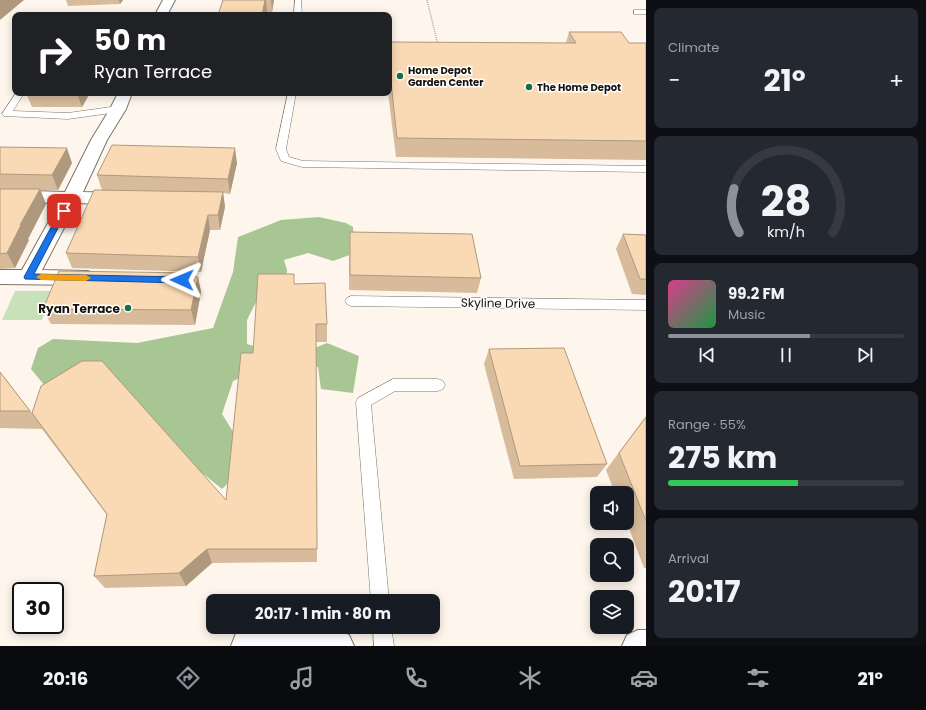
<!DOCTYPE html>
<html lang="en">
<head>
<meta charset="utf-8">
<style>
  :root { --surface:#171b24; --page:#242831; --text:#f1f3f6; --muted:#9ea1a6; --line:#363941; --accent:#8c9099 }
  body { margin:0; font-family:Poppins,sans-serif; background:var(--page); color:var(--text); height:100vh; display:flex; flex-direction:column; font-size:15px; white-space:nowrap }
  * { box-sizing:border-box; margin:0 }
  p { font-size:13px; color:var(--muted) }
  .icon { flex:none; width:22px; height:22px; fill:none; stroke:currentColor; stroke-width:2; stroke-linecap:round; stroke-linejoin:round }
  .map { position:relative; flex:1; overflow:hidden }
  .sheet { display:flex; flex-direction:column; gap:8px; padding:8px; background:#0d0f14; width:280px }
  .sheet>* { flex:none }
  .banner { position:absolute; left:12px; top:12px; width:380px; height:84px; border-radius:8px; box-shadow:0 2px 10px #0003; background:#202124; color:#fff; overflow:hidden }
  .fabs { position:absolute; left:590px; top:486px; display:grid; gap:8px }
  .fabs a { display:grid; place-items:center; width:44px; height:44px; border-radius:8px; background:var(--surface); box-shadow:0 2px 10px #0003; font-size:20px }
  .speed { position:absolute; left:12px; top:582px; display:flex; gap:8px; font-size:20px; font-weight:700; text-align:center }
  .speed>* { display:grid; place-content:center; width:52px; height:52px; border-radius:50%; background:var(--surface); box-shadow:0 2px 10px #0003; line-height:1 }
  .speed .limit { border:2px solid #111; border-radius:6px; background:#fff; color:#111 }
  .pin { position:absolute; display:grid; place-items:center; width:34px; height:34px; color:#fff; margin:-17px; border-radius:8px; box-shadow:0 2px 6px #0006 }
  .me { position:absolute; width:44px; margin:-22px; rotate:271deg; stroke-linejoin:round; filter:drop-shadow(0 0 3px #0008) }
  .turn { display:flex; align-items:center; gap:14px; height:84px; padding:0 16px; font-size:18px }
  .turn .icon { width:52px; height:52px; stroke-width:2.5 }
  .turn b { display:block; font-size:28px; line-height:34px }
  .big { font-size:30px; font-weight:700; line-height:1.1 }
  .sheet .card { flex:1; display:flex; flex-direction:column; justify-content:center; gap:6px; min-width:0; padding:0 14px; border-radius:8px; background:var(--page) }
  .sheet .dial { align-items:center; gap:0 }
  .dial svg { height:104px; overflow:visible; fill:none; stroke:var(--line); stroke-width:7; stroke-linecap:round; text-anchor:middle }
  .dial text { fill:var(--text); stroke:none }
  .song { display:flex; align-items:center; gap:12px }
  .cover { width:48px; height:48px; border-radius:6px; background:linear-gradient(135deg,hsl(330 70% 55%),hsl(140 70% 35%)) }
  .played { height:4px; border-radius:2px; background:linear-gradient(90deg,var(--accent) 60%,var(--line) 60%) }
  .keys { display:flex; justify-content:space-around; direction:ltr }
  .heat { display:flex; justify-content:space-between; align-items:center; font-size:22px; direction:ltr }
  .charge { height:6px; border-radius:3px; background:linear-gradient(90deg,#34c759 55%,var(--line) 0) }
  .trip { position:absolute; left:206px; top:594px; width:234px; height:40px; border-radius:8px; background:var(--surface); box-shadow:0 2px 10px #0003; font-weight:700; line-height:40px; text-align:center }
  .tabs { display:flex; height:64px; justify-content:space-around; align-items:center; background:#090b0e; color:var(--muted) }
  .tabs .icon { width:28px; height:28px }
  .tabs .current { color:var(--accent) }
  .tabs b { font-size:18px; color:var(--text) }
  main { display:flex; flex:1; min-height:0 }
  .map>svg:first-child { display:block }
  .green { fill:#c9e1ba }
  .forest { fill:#a8c693 }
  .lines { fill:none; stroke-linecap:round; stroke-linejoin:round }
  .service-casing { stroke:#7b746b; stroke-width:1 }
  .minor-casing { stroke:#7b746b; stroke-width:2 }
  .path { stroke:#b2aca4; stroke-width:1.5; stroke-dasharray:1 1; stroke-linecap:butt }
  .service { fill:#fff; fill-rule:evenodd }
  .minor { fill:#fff; fill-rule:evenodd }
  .wall { fill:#d7bb9b }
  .shaded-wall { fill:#af997e }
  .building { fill:#fadab4; stroke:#af997e }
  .route { fill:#1a73e8; stroke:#114b97 }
  .slow { fill:#f59e0b }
  .poi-dot { fill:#1a6f42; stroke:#fff; stroke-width:1.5 }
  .labels { text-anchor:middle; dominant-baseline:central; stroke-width:3; stroke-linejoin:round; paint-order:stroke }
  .far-poi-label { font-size:10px; font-weight:bold; fill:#14120e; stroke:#fff; text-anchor:start }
  .street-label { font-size:12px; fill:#14120e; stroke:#fff }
  .poi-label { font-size:12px; font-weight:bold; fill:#14120e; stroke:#fff; text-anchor:end }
</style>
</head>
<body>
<main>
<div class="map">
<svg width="646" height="646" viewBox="0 0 646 646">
  <rect width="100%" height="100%" fill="#fef6ec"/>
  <!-- green -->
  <polygon class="green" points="15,291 53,291 42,320 2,320"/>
  <!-- forest -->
  <polygon class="forest" points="319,217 346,223 353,227 355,253 333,261 308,253 284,260 287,270 286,285 259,296 247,320 247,344 263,349 302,353 327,343 359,356 353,393 321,389 318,367 264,368 233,381 222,414 237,438 234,477 222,489 191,464 50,392 31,369 38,348 53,339 137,343 213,328 233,272 238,237 281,220"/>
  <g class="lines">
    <!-- service casing -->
    <g class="service-casing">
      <g id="service">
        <polygon points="295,0 301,0 302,15 294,15"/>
        <rect x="634" y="10" width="12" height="4"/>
        <polygon points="16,93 24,93 13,111 68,113 118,106 122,109 118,112 68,119 4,116 2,114"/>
        <polygon points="288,93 296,93 286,149 289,157 303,161 646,166 646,172 302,167 281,161 276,149"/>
        <polygon points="351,296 646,300 646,310 351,306 347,304 345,301 347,298"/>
        <polygon points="393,379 438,379 443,381 445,385 443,389 438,391 395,391 371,405 389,601 371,601 356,402 358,398"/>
        <polygon points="373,627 391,627 394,646 374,646"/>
      </g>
    </g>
    <!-- minor casing -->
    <g class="minor-casing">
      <g id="minor">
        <polygon points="163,0 175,0 167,15 155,15"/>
        <polygon points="118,93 132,93 126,109 107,140 83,192 121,193 127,195 130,199 127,203 121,205 77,203 42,270 87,271 94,273 97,278 94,283 87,285 0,284 0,270 22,270 59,203 0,202 0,190 65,192 91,140 110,109"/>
        <polygon points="247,628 338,630 349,635 354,646 231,646 236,633"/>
        <polygon points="638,630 646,630 646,646 622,646 627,635"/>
      </g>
    </g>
    <!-- path -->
    <polyline class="path" points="427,0 438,45"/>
    <!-- service -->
    <use href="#service" class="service"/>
    <!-- minor -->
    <use href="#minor" class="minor"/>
  </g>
  <!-- wall -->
  <g class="wall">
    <polygon points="66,0 123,0 120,4 68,6"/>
    <polygon points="223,0 274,0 272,12 267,12"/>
    <polygon points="569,32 629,43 646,43 646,160 396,157 388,93 389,93 389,42 566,43"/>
    <polygon points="26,93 90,93 82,107 32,107"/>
    <polygon points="0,147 72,163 58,190 40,190 46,204 28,239 29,240 15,268 0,269"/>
    <polygon points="237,163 230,194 223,193 225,207 220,230 210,230 201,272 72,268 66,253 102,190 97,175"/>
    <polygon points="350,232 481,278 477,293 349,290 349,247"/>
    <polygon points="623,234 646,235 646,295 632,294 616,249"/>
    <polygon points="194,273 195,277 198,277 201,292 195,325 51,324 43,309"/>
    <polygon points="294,274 294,284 327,324 327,342 316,342 317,562 212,563 186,586 105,588 94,576 107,515 42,429 0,428 0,372 32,413 226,500 253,353"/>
    <polygon points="489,349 607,464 597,477 514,479 484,364"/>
    <polygon points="646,416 646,568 644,568 627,523 627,493 615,493 606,470"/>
  </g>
  <!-- shaded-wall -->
  <g class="shaded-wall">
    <polygon points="0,0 24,0 0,20"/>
    <polygon points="119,0 123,0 120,4"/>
    <polygon points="265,0 266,0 267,12 266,15 262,15"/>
    <polygon points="271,0 274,0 272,12"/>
    <polygon points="77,93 90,93 82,107"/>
    <polygon points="67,148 72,163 58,190 52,175"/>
    <polygon points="235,148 237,163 230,194 228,179"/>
    <polygon points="40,189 46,204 28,239 29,240 15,268 7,253 20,225"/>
    <polygon points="223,192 225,207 220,230 218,215"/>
    <polygon points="208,215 210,230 201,272 198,257"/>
    <polygon points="194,273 197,284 198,277 201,292 195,325 191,310 194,277"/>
    <polygon points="207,549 212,563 186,586 179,573"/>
  </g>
  <!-- building -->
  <g class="building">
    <polygon points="223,0 265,0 262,15 218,15"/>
    <polygon points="569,32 621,32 629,43 646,43 646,141 397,138 390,73 389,73 389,42 576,43"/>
    <polygon points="112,145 235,148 228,179 97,175"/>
    <polygon points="0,147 67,148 52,175 0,174"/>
    <polygon points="0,189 40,189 20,225 21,225 7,253 0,254"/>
    <polygon points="94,190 223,192 218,215 208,215 198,257 66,253"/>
    <polygon points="350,232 472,234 481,278 350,275"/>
    <polygon points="623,234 646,235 646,279 640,279"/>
    <polygon points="59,271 194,273 194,277 198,277 191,310 43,309"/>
    <polygon points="258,274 294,274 294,284 325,283 327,324 316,324 317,549 207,549 179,573 94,576 107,514 32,413 41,386 82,361 102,361 226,500 241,353 253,353"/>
    <polygon points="564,348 607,464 520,466 489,349"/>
    <polygon points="0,372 30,411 0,411"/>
    <polygon points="646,417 646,521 619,453"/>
  </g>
  <!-- route -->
  <polygon class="route" points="61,209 66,209 67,211 34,274 182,277 187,280 182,283 25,279 24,277"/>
  <!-- slow -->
  <polygon class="slow" points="41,274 86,275 91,278 86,281 41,280 36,277"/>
  <!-- markers -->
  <g class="poi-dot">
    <circle cx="400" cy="76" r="4"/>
    <circle cx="529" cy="87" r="4"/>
    <circle cx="128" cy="308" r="4"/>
  </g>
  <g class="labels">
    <!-- far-poi labels -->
    <g class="far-poi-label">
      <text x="408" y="70">Home Depot<tspan x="408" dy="12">Garden Center</tspan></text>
      <text x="537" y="87">The Home Depot</text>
    </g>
    <!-- street labels -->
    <g class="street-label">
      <text transform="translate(498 303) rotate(1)">Skyline Drive</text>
    </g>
    <!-- poi labels -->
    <g class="poi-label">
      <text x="120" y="308">Ryan Terrace</text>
    </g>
  </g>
</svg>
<div class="fabs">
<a><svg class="icon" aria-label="sound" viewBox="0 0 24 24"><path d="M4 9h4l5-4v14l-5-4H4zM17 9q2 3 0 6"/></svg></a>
<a><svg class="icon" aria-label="search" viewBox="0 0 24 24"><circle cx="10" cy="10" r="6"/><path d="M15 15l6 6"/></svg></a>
<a><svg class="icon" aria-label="layers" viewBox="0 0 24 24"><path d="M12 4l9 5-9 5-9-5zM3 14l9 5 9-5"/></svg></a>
</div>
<div class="speed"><div class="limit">30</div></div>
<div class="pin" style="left:64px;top:211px;background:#d93025"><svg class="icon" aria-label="arrive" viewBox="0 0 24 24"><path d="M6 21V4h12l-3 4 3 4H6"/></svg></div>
<svg class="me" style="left:182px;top:280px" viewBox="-20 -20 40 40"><path d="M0-17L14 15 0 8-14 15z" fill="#1a73e8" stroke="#fff" stroke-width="4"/></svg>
<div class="trip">20:17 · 1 min · 80 m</div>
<div class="banner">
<div class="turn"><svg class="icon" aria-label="right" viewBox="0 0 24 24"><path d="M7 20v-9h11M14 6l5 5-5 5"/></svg><div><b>50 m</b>Ryan Terrace</div></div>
</div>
</div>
<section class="sheet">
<div class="card"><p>Climate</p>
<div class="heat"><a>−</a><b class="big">21°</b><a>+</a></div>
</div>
<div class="card dial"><svg viewBox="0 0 100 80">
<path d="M14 69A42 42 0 1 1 86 69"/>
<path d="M14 69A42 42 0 0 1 10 35" stroke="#8c9099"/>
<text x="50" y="56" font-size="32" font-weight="700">28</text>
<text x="50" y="72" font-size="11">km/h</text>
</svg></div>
<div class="card">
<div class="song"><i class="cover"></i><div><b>99.2 FM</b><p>Music</p></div></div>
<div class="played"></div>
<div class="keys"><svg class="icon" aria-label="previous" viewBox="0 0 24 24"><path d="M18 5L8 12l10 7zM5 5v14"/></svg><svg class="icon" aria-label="pause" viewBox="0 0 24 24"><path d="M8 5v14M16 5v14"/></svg><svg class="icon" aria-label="next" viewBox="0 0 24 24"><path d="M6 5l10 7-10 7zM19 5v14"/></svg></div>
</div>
<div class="card"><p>Range · 55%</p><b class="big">275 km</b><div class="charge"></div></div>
<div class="card"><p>Arrival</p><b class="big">20:17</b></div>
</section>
</main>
<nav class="tabs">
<b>20:16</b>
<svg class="icon current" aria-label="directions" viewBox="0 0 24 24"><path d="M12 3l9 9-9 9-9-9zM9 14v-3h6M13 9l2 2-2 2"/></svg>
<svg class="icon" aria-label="music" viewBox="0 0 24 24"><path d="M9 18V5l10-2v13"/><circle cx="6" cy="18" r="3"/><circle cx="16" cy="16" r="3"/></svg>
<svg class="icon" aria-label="phone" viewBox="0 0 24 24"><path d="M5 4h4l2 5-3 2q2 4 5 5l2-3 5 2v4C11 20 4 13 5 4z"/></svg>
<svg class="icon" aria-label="climate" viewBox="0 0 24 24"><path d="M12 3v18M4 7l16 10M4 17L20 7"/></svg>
<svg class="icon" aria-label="car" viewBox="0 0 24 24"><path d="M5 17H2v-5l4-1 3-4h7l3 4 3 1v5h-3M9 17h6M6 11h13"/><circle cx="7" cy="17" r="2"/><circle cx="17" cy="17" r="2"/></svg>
<svg class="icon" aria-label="filters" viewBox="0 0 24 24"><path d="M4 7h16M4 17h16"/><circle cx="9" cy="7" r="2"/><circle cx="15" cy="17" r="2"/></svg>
<b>21°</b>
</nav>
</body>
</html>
